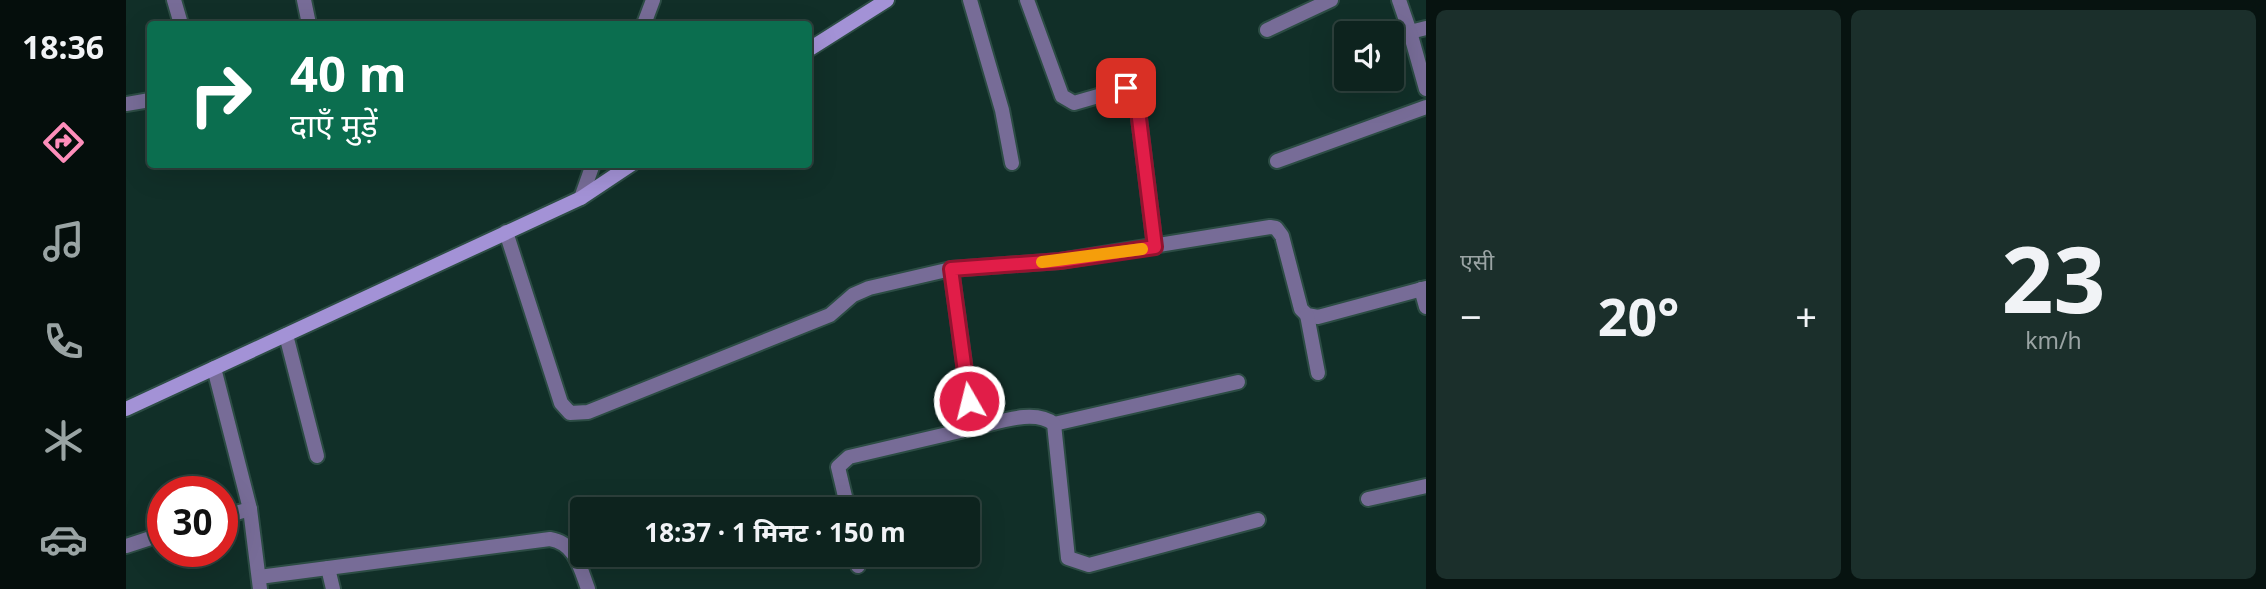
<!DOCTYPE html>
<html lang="hi">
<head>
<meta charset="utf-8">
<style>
  :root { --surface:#0d231e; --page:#1b2f2b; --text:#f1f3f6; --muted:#9aa4a4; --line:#2d403c; --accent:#fe8ebb }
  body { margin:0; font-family:"Noto Sans","Noto Sans Devanagari",sans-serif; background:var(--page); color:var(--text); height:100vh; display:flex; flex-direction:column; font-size:26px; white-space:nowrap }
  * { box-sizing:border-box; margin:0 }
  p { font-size:23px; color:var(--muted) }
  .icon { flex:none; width:38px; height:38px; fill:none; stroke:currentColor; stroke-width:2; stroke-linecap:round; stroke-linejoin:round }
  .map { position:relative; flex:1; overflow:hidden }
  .side { display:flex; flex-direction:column; gap:10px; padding:10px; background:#071310; width:840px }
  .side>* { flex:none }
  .top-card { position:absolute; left:21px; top:21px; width:665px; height:147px; border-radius:7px; box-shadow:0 7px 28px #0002,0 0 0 2px var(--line); background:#0b6e4f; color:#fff; overflow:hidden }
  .fabs { position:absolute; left:1208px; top:21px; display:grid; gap:14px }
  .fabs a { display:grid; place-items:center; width:70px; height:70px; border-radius:7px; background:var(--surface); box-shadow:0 7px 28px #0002,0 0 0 2px var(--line); font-size:35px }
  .speed { position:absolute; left:21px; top:476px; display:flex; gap:14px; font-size:35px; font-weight:700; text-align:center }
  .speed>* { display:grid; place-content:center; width:91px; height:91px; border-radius:50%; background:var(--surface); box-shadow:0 7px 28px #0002,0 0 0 2px var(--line); line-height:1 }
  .speed .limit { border:10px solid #d22; background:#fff; color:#111 }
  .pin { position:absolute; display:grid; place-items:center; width:60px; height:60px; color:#fff; margin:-30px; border-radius:14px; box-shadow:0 4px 10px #0006 }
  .me { position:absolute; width:77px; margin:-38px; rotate:352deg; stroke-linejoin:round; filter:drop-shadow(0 0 5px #0008) }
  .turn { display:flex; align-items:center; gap:24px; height:147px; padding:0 28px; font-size:32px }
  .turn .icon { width:91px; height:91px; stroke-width:2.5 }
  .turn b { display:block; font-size:49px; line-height:60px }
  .big { font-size:52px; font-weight:700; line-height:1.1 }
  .side .widget { flex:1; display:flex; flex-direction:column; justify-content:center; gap:10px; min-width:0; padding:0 24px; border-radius:10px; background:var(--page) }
  .side .dial { align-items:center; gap:0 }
  .dial b { font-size:91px; line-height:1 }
  .heat { display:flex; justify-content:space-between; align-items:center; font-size:38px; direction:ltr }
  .side .tiles { flex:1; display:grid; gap:10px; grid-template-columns:repeat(2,1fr) }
  .trip { position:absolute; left:444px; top:497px; width:410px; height:70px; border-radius:7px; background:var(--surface); box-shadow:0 7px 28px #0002,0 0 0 2px var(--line); font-weight:700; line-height:70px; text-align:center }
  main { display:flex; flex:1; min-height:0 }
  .menu { display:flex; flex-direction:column; width:126px; justify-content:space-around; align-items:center; background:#050e0c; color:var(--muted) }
  .menu .icon { width:49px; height:49px }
  .menu .current { color:var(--accent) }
  .menu b { font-size:32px; color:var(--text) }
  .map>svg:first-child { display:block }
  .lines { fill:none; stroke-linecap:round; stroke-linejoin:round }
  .street-casing { stroke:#2c4c44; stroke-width:18 }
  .secondary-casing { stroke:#2c4c44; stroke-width:18 }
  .street { stroke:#776c97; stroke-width:14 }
  .secondary { stroke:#a392d6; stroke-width:14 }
  .route-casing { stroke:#92132f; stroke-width:18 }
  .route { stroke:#e11d48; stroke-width:12 }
  .slow { stroke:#f59e0b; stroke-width:12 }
</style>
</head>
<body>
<main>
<nav class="menu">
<b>18:36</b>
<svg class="icon current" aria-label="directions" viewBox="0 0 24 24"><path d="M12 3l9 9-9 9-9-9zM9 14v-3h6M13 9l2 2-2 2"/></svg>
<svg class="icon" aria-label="music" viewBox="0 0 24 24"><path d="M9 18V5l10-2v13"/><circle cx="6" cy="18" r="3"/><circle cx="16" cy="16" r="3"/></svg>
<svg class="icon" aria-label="phone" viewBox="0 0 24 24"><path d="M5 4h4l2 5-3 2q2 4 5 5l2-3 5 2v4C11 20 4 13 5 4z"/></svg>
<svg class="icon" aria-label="climate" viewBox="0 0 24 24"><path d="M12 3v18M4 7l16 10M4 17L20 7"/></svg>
<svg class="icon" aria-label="car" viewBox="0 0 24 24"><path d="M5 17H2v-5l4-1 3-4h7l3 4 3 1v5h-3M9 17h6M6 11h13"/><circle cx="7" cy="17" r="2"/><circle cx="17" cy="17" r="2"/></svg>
</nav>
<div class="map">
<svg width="1300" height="589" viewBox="0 0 1300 589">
  <rect width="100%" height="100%" fill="#112f28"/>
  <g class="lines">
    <!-- street casing -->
    <g class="street-casing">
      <g id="street">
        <polyline points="48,0 55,24"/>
        <polyline points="178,0 183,24"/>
        <polyline points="844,0 876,110 886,163"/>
        <polyline points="901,0 936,96 948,103 1000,88 1010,94 1029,247"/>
        <polyline points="1273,0 1284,32 1300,28"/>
        <polyline points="518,24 527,0"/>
        <polyline points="1141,30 1205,0"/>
        <polyline points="1284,32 1300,89"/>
        <polyline points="0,104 24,100"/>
        <polyline points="1151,161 1300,107"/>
        <polyline points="455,198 467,164"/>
        <polyline points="380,232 435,403 444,413 462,412 704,315 727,295 743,288 825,269 934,261 1144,227 1150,228 1156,236 1175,309 1181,315 1192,317 1300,288"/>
        <polyline points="1295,289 1300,307"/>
        <polyline points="1181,315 1192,373"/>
        <polyline points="160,335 191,456"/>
        <polyline points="88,368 124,509 134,589"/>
        <polyline points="928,424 1112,382"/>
        <path d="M847,428c24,-5 61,-20 81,-4l14,134 21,7 169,-45"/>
        <polyline points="1242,499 1300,486"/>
        <polyline points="722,509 712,467 723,457 847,428 825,269"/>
        <polyline points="96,517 124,509"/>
        <polyline points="0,546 37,534"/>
        <polyline points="730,555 732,566"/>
        <polyline points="202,568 207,589"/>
        <path d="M133,577l291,-38c25,4 30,28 38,50"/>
      </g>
    </g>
    <!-- secondary casing -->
    <g class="secondary-casing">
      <g id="secondary">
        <polyline points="682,50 761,0"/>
        <polyline points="0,409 455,198 506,164"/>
      </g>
    </g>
    <!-- street -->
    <use href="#street" class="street"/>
    <!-- secondary -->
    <use href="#secondary" class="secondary"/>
  </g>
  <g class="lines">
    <!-- route casing -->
    <g class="route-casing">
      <polyline id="route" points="843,401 825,269 934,261 1029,247 1010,94 1000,88"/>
    </g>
    <!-- route -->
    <use href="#route" class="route"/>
    <!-- slow -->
    <polyline class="slow" points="916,262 1016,249"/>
  </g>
</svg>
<div class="fabs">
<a><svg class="icon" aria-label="sound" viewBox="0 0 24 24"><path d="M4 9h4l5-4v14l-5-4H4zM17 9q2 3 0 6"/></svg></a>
</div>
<div class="speed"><div class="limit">30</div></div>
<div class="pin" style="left:1000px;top:88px;background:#d93025"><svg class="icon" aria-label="arrive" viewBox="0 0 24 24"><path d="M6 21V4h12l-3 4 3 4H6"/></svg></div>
<svg class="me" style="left:843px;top:401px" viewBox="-20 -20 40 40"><circle r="17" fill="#e11d48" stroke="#fff" stroke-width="3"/><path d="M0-11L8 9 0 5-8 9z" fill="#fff"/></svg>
<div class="trip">18:37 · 1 मिनट · 150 m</div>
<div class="top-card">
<div class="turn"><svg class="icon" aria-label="right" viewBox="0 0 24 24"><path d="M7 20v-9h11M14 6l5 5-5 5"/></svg><div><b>40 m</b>दाएँ मुड़ें</div></div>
</div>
</div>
<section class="side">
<div class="tiles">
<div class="widget"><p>एसी</p>
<div class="heat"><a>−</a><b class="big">20°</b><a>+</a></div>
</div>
<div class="widget dial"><b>23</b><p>km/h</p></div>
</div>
</section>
</main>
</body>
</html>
